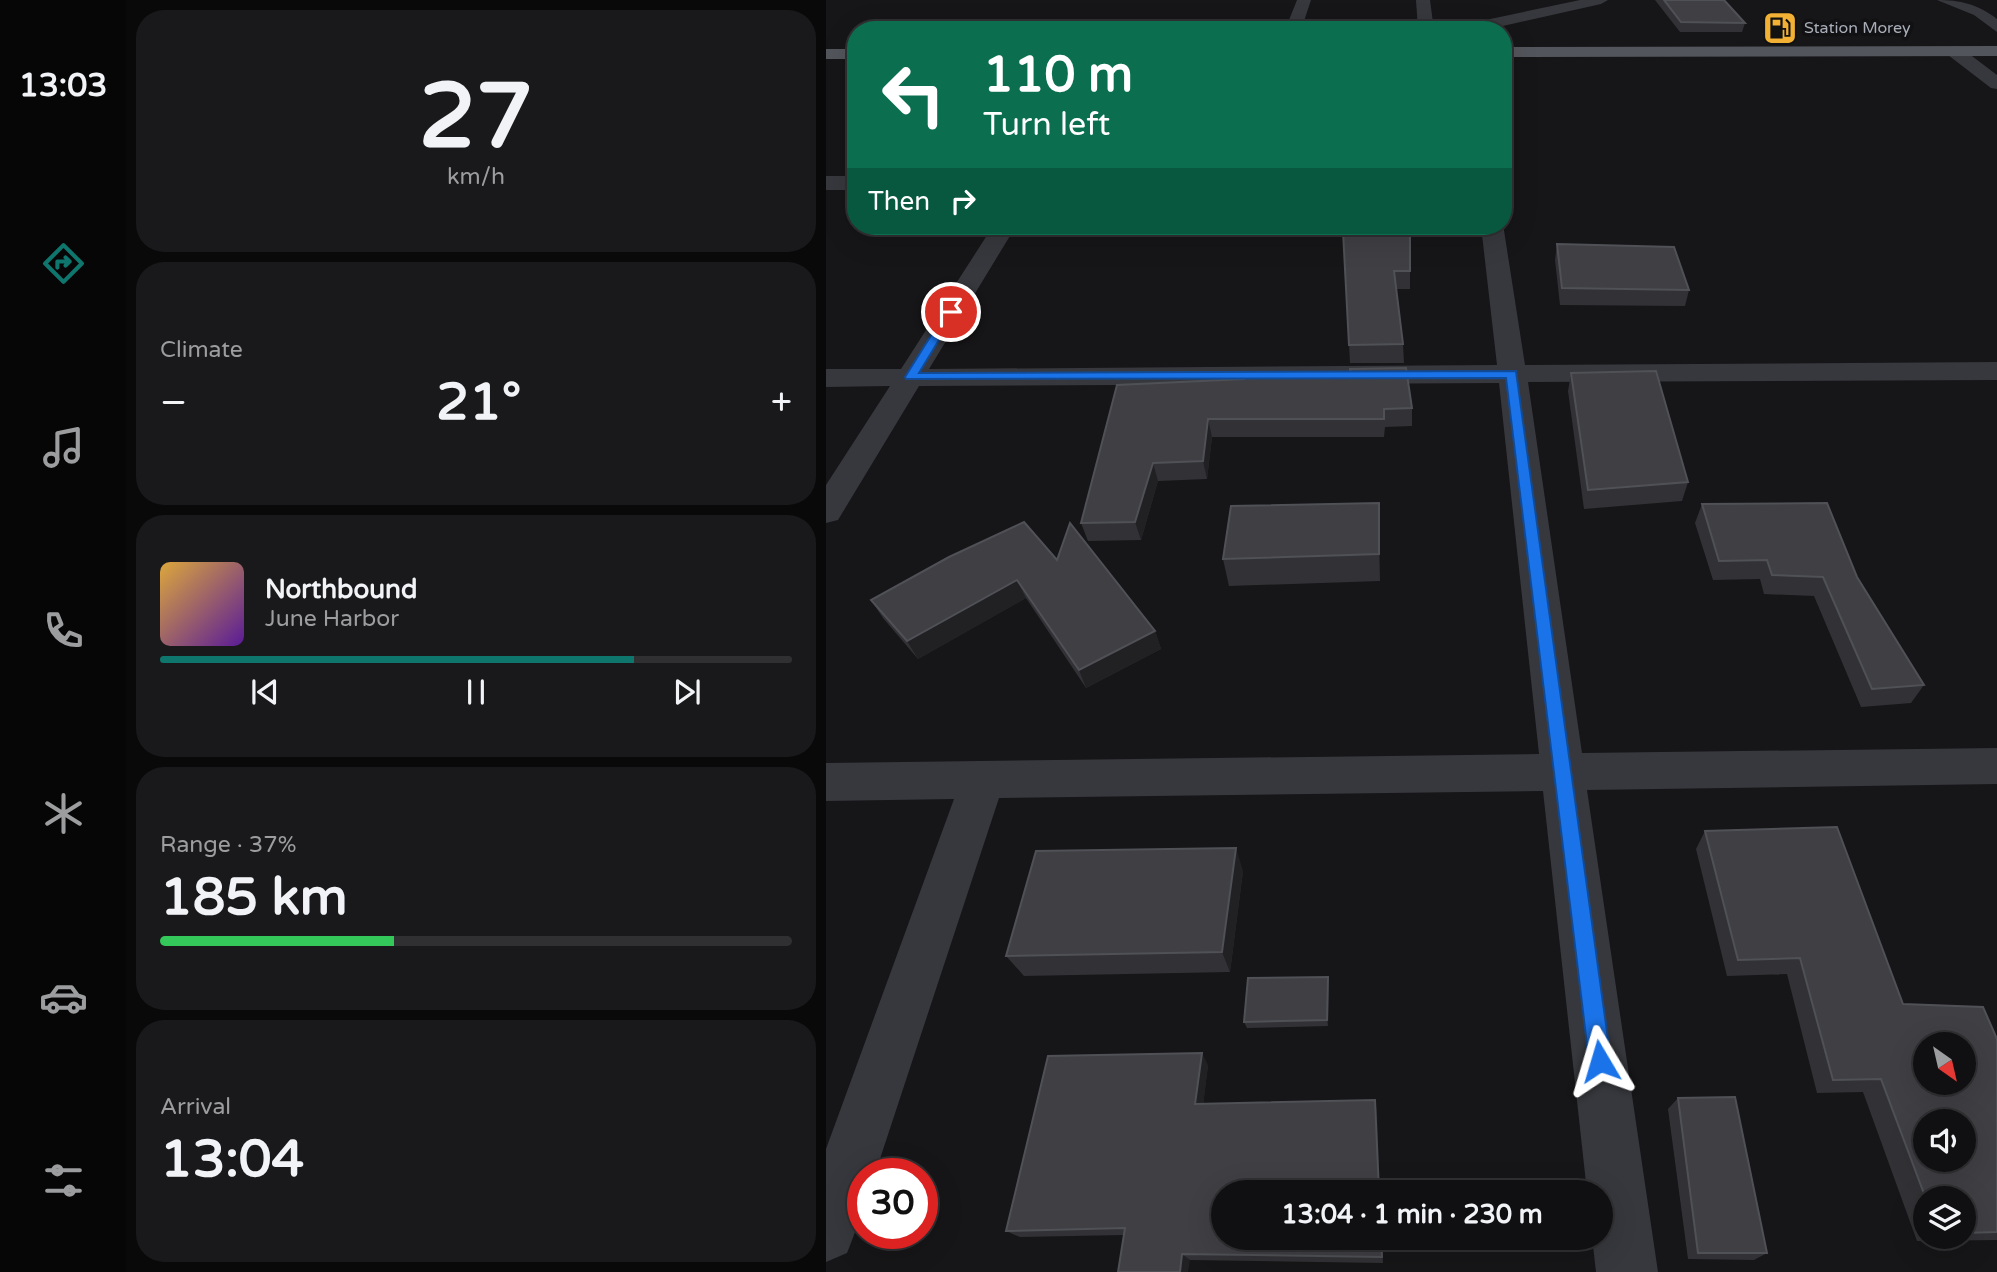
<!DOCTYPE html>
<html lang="en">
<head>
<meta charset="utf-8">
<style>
  :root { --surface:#101012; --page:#19191b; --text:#f1f3f6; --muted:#9c9d9f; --line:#303032; --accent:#0f766e }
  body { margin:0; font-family:"Varela Round",sans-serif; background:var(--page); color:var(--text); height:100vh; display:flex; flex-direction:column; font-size:26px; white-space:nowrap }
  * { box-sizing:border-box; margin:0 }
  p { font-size:23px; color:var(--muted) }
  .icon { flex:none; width:38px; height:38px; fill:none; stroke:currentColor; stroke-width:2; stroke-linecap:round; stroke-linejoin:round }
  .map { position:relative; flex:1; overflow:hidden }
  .side { display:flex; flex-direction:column; gap:10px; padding:10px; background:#09090a; width:700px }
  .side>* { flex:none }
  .hud { position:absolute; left:21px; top:21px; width:665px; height:214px; border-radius:28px; box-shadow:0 7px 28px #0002,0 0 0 2px var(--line); background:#0b6e4f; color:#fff; overflow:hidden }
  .needle { width:46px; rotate:146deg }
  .tools { position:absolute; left:1087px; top:1032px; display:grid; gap:14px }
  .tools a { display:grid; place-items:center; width:63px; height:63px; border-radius:50%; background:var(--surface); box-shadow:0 7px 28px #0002,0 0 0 2px var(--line); font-size:35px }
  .speed { position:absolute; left:21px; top:1158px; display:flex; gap:14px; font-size:35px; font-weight:700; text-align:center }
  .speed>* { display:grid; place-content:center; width:91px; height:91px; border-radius:50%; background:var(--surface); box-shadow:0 7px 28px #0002,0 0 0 2px var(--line); line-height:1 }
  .speed .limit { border:10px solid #d22; background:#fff; color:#111 }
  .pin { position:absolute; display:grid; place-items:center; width:60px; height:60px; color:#fff; margin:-30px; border:4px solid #fff; border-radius:50%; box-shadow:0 2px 7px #0007 }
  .me { position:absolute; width:77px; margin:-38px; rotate:353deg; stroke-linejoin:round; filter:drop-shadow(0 0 5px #0008) }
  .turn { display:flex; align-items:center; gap:24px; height:147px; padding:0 21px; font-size:32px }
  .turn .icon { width:91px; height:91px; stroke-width:2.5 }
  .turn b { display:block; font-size:49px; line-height:60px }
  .then { display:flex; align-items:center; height:66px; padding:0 21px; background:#0003; gap:14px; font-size:26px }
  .big { font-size:52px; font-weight:700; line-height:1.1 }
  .side .tile { flex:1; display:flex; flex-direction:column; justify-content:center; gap:10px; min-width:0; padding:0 24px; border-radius:28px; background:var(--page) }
  .side .dial { align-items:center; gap:0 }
  .dial b { font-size:91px; line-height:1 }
  .song { display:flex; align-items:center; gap:21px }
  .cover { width:84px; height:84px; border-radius:10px; background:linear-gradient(135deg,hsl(40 70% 55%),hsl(270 70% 35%)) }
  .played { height:7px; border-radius:4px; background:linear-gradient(90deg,var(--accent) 75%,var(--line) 75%) }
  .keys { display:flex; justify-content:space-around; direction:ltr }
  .heat { display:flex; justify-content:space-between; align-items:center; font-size:38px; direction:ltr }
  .charge { height:10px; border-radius:5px; background:linear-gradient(90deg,#34c759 37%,var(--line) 0) }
  .trip { position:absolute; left:385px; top:1180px; width:402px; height:70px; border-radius:35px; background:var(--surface); box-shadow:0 7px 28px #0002,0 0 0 2px var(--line); font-weight:700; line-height:70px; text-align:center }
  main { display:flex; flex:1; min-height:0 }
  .dock { display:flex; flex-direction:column; width:126px; justify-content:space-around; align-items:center; background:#060607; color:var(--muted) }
  .dock .icon { width:49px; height:49px }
  .dock .selected { color:var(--accent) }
  .dock b { font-size:32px; color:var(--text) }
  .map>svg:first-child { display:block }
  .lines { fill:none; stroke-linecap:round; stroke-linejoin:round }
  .minor { fill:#37383d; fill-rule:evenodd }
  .major { fill:#53555c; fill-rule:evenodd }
  .wall { fill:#323236; fill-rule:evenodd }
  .shaded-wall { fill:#212124 }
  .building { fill:#3f3f44; stroke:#4f5156; stroke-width:2; fill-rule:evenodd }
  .route { fill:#1a73e8; stroke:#114b97; stroke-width:2 }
  .labels { text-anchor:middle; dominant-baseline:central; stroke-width:7; stroke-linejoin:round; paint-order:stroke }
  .far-poi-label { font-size:16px; fill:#a8adb8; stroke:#111113; text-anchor:start }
</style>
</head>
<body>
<main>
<nav class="dock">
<b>13:03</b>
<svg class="icon selected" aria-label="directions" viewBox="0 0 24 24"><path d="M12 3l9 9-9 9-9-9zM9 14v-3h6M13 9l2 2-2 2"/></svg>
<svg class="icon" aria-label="music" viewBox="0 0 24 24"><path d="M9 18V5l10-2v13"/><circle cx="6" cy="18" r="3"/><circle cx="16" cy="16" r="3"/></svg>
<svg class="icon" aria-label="phone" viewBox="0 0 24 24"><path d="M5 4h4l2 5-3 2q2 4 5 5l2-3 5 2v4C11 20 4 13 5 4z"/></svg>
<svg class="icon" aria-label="climate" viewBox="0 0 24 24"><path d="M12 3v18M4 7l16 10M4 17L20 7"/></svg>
<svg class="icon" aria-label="car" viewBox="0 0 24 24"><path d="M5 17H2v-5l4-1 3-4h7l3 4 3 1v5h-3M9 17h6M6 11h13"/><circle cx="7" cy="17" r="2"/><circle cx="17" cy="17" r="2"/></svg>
<svg class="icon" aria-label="filters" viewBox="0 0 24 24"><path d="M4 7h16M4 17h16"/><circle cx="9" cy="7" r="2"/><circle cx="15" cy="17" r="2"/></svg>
</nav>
<section class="side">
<div class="tile dial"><b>27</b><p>km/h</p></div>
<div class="tile"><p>Climate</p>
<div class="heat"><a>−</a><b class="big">21°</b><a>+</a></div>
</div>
<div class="tile">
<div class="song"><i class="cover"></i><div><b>Northbound</b><p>June Harbor</p></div></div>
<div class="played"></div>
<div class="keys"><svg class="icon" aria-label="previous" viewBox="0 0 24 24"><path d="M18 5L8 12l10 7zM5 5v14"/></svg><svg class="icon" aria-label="pause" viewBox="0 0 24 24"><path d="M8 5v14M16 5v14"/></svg><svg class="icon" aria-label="next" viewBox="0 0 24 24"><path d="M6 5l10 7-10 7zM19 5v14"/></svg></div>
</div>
<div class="tile"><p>Range · 37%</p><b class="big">185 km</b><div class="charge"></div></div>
<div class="tile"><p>Arrival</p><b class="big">13:04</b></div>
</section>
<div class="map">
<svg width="1171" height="1272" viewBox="0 0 1171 1272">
  <rect width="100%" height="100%" fill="#161618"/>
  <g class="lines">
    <!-- minor -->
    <g class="minor">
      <polygon points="471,0 485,0 475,30 459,30"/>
      <polygon points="590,0 604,0 608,30 592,30"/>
      <polygon points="754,0 782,0 775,4 659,30 628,30 636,25"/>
      <path d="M1111,0c23,0 41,4 60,19v13l-23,-17z"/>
      <polygon points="1128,46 1134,47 1171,75 1171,89 1165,88 1122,55 1120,51"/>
      <rect x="0" y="176" width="30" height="14"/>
      <path d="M677,224l22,141 472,-3v18l-469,2 54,371 415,-5v36l-410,6 71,482h-62l-4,-35h9v-45h-14l-44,-401 -544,7 -124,376h-12c0,34 -3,48 -16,79l-21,9v-113l128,-350 -128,2v-38l713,-9 -40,-371 -580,3 -81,134 -12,3v-38l64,-99 -64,1v-18h75l92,-143h23l-87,143 568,-4 -16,-139z"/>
    </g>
    <!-- major -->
    <g class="major">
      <polygon points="1171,46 1171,56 677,57 677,47"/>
      <rect x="0" y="49" width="30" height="10"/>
    </g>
  </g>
  <!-- wall -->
  <g class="wall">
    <polygon points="829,0 898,0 919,23 916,32 854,32"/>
    <polygon points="584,226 584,289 570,289 577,344 578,363 524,363 517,231"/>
    <polygon points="731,244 863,290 859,306 734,305 729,260"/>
    <polygon points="745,373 862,482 856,501 758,509 742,391"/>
    <polygon points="291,385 586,408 586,426 559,427 558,437 386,437 381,479 332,481 315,540 262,541 255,523"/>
    <polygon points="876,504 1031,577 1098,685 1085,703 1035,707 988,596 938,594 934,579 887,580 869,523"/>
    <polygon points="554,530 554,581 403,586 397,559"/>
    <polygon points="231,560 329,631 335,649 260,688 200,598 92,659 57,618 45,600"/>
    <path d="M879,831l198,173 94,35v201l-80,1 -54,-149 -46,1 -30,-119 -60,2 -31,-127zM1099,1199h39v38h-39z"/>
    <polygon points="417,871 404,972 198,976 180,956"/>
    <polygon points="502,977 503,984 502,1026 421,1028 418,1022"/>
    <polygon points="382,1065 377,1104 549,1100 557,1263 364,1260 298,1235 194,1237 180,1231"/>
    <polygon points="852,1098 941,1253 928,1260 862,1259 842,1109"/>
  </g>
  <!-- shaded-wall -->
  <g class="shaded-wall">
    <polygon points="382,419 386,437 381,479 377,461"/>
    <polygon points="327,463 332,481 315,540 309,522"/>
    <polygon points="553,503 554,530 554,581 553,554"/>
    <polygon points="191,580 200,598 92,659 81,641"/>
    <polygon points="329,631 335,649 260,688 253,670"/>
    <polygon points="410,848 417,871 404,972 396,952"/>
    <polygon points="502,977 503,984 502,1026 501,1020"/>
    <polygon points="376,1053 382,1065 376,1114 369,1104"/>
    <polygon points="549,1100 551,1111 554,1192 553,1192"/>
    <polygon points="356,1254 364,1260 362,1272 354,1272"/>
  </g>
  <!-- building -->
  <g class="building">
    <polygon points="838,0 898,0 919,23 855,22"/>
    <polygon points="518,226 584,226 584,271 568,271 577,344 523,345 517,231"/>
    <polygon points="731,244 848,247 863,290 736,288"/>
    <polygon points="580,368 586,408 558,409 558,419 382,419 377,461 327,463 309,522 255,523 291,385 418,379 419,376 525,376 524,369"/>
    <polygon points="830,371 862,482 762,490 745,373"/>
    <polygon points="553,503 553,554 397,559 405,506"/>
    <polygon points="1001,503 1031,577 1098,685 1046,689 997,577 946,575 941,560 893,561 876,504"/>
    <polygon points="198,522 231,560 244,523 329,631 253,670 191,580 81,641 45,600 123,557"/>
    <path d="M1011,827l66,177 80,3 14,32v193l-33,1v-34h-38l-45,-120 -48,1 -33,-122 -62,2 -33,-129zM1099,1045h39v38h-39zM1099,1122h39v38h-39z"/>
    <polygon points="410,848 396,952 180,956 210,851"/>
    <polygon points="502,977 501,1020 418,1022 422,978"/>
    <polygon points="376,1053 369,1104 549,1100 553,1192 397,1192 397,1237 555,1237 556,1257 356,1254 354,1272 292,1272 299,1228 180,1231 222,1056"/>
    <polygon points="909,1097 941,1253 872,1253 852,1098"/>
  </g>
  <!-- route -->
  <polygon class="route" points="121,310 130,312 93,373 690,371 785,1061 782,1069 774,1073 766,1069 763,1061 680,378 80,379 79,377"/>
  <!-- icons -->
  <defs>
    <g id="fuel-square" transform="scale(1.75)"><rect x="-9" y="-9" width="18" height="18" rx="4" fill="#f2b134" stroke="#111113"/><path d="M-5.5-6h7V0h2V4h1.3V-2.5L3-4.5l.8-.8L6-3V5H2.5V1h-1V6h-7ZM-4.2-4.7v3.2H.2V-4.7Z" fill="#111"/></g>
  </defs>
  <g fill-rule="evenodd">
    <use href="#fuel-square" x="954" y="28"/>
  </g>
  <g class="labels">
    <!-- far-poi labels -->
    <g class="far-poi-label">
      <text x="978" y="28">Station Morey</text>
    </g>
  </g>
</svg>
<div class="tools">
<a><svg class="needle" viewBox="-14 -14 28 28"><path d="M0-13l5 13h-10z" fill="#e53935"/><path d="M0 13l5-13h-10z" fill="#9c9d9f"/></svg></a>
<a><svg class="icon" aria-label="sound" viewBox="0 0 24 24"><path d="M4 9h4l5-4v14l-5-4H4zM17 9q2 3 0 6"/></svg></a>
<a><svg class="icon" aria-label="layers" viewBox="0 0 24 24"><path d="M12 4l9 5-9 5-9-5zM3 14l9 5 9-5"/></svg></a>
</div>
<div class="speed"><div class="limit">30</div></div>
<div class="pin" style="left:125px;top:312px;background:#d93025"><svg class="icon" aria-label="arrive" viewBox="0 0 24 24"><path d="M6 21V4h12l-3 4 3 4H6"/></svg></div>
<svg class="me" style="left:774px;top:1061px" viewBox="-20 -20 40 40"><path d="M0-17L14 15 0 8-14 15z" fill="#1a73e8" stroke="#fff" stroke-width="4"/></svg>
<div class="trip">13:04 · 1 min · 230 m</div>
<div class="hud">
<div class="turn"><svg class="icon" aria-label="left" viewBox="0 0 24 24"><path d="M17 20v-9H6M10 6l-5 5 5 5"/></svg><div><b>110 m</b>Turn left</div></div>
<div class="then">Then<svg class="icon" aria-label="right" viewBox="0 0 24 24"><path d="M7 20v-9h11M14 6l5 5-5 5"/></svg></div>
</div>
</div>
</main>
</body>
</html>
